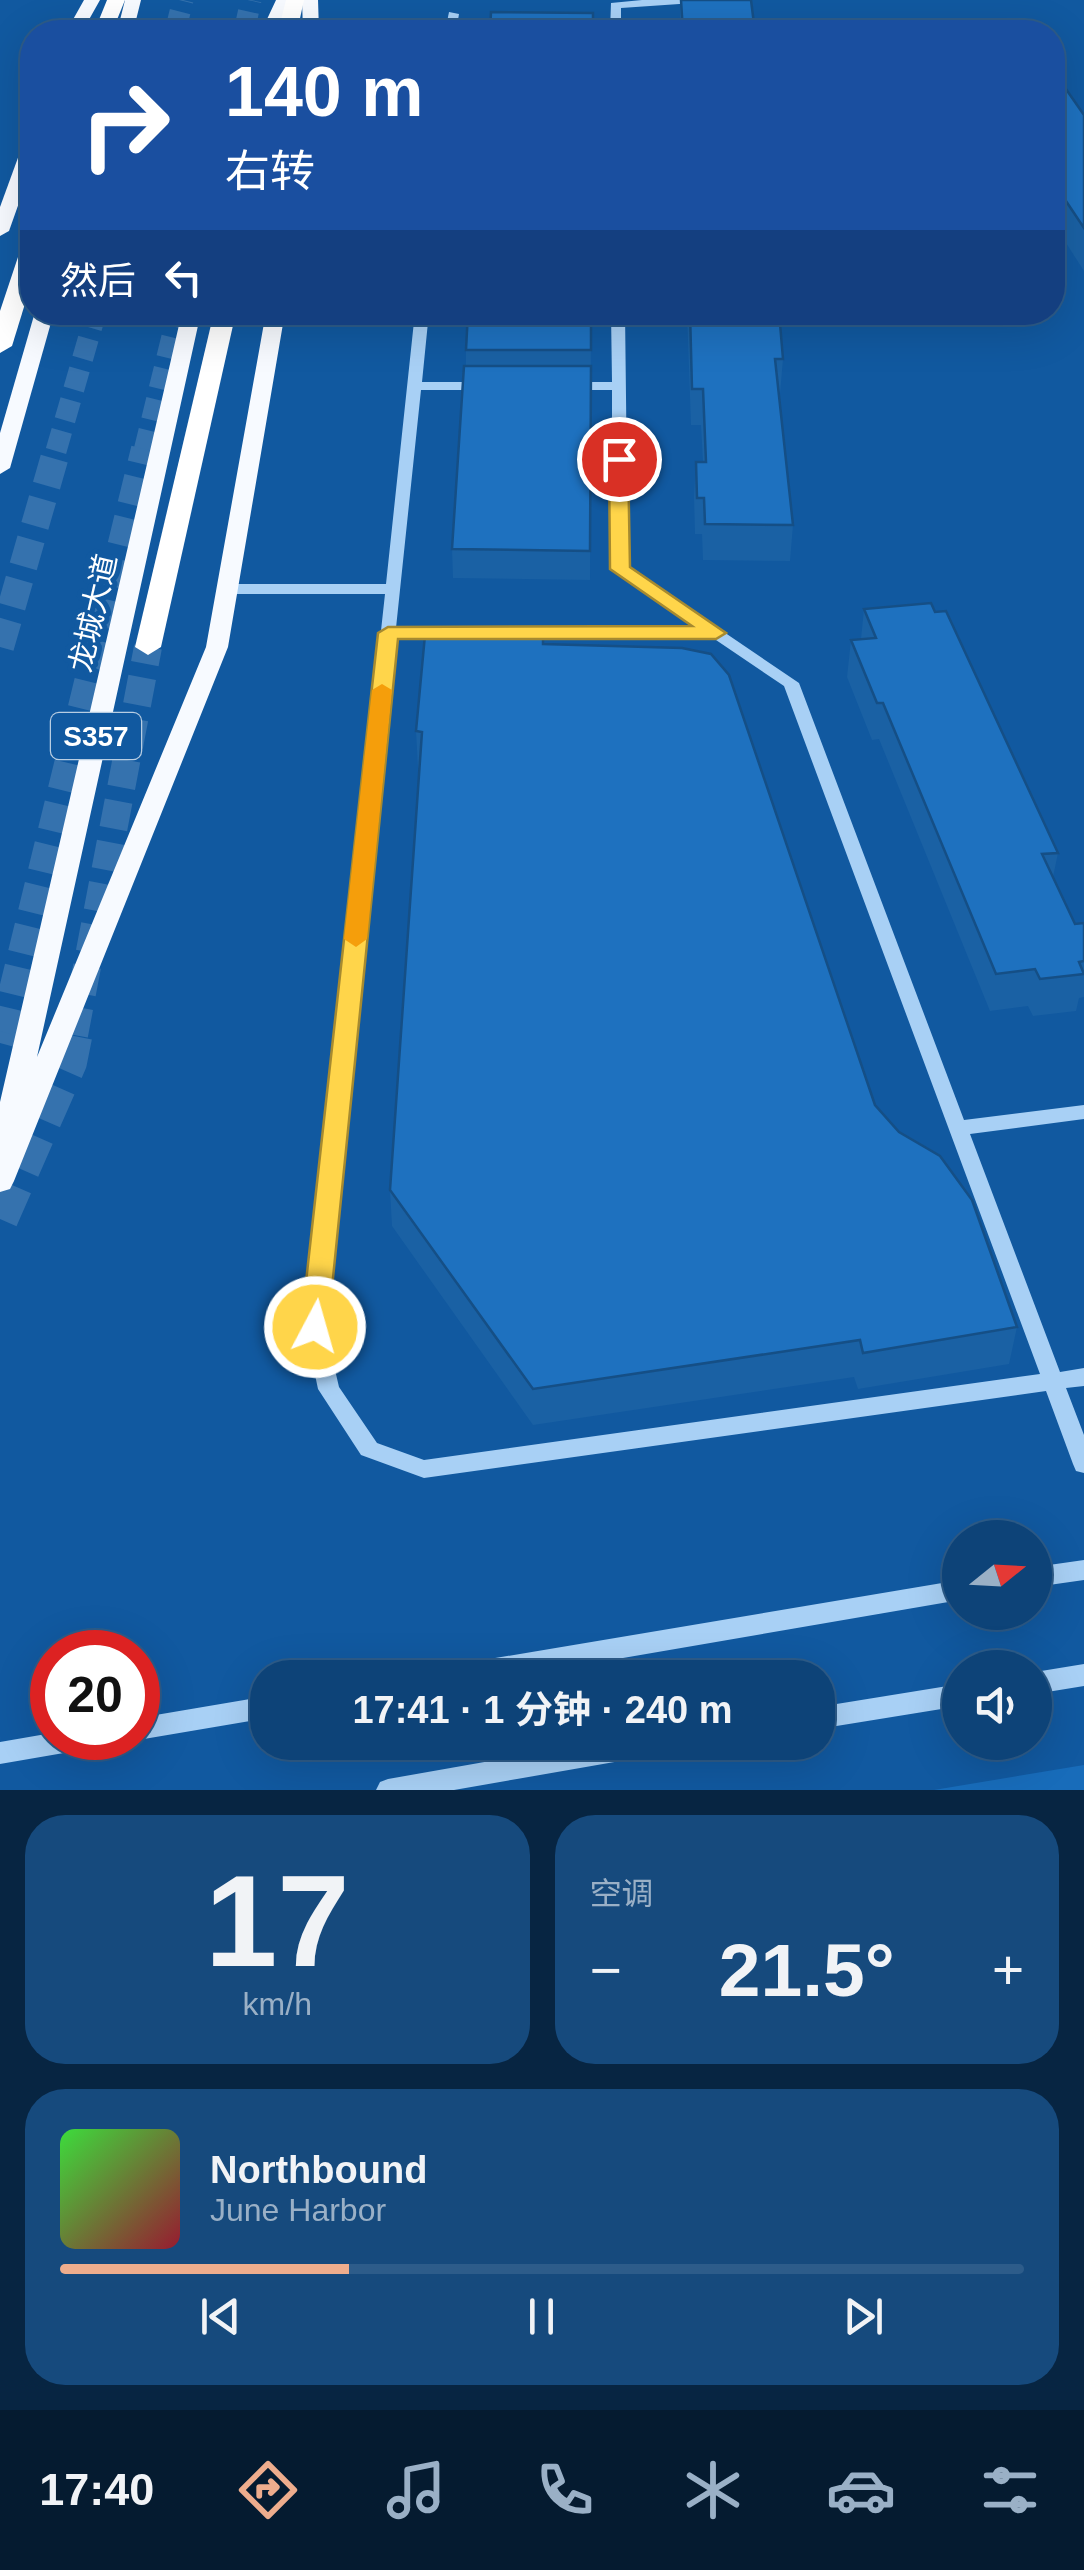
<!DOCTYPE html>
<html lang="zh">
<head>
<meta charset="utf-8">
<style>
  :root { --surface:#0d4378; --page:#164a7d; --text:#f1f3f6; --muted:#9ab0c6; --line:#2d5c8a; --accent:#eead8d }
  body { margin:0; font-family:Helvetica,"Noto Sans SC",sans-serif; background:var(--page); color:var(--text); height:100vh; display:flex; flex-direction:column; font-size:38px; white-space:nowrap }
  * { box-sizing:border-box; margin:0 }
  p { font-size:32px; color:var(--muted) }
  .icon { flex:none; width:55px; height:55px; fill:none; stroke:currentColor; stroke-width:2; stroke-linecap:round; stroke-linejoin:round }
  .map { position:relative; height:1790px; overflow:hidden }
  .side { display:flex; flex-direction:column; gap:25px; padding:25px; background:#072542; flex:1 }
  .side>* { flex:none }
  .top-card { position:absolute; left:20px; top:20px; width:1045px; height:305px; border-radius:40px; box-shadow:0 10px 40px #0002,0 0 0 2px var(--line); background:#1a4fa0; color:#fff; overflow:hidden }
  .needle { width:65px; rotate:72deg }
  .controls { position:absolute; left:942px; top:1520px; display:grid; gap:20px }
  .controls a { display:grid; place-items:center; width:110px; height:110px; border-radius:50%; background:var(--surface); box-shadow:0 10px 40px #0002,0 0 0 2px var(--line); font-size:50px }
  .speed { position:absolute; left:30px; top:1630px; display:flex; gap:20px; font-size:50px; font-weight:700; text-align:center }
  .speed>* { display:grid; place-content:center; width:130px; height:130px; border-radius:50%; background:var(--surface); box-shadow:0 10px 40px #0002,0 0 0 2px var(--line); line-height:1 }
  .speed .limit { border:15px solid #d22; background:#fff; color:#111 }
  .pin { position:absolute; display:grid; place-items:center; width:85px; height:85px; color:#fff; margin:-42px; border:5px solid #fff; border-radius:50%; box-shadow:0 2px 10px #0007 }
  .me { position:absolute; width:110px; margin:-55px; rotate:6deg; stroke-linejoin:round; filter:drop-shadow(0 0 8px #0008) }
  .turn { display:flex; align-items:center; gap:35px; height:210px; padding:0 40px; font-size:45px }
  .turn .icon { width:130px; height:130px; stroke-width:2.5 }
  .turn b { display:block; font-size:70px; line-height:85px }
  .then { display:flex; align-items:center; height:95px; padding:0 40px; background:#0003; gap:20px; font-size:38px }
  .big { font-size:75px; font-weight:700; line-height:1.1 }
  .side .card { flex:1; display:flex; flex-direction:column; justify-content:center; gap:15px; min-width:0; padding:0 35px; border-radius:40px; background:var(--page) }
  .side .dial { align-items:center; gap:0 }
  .dial b { font-size:130px; line-height:1 }
  .song { display:flex; align-items:center; gap:30px }
  .cover { width:120px; height:120px; border-radius:15px; background:linear-gradient(135deg,hsl(120 70% 55%),hsl(350 70% 35%)) }
  .played { height:10px; border-radius:5px; background:linear-gradient(90deg,var(--accent) 30%,var(--line) 30%) }
  .keys { display:flex; justify-content:space-around; direction:ltr }
  .heat { display:flex; justify-content:space-between; align-items:center; font-size:55px; direction:ltr }
  .side .tiles { flex:1; display:grid; gap:25px; grid-template-columns:1fr 1fr }
  .card:last-child { grid-column:span 2 }
  .trip { position:absolute; left:250px; top:1660px; width:585px; height:100px; border-radius:40px; background:var(--surface); box-shadow:0 10px 40px #0002,0 0 0 2px var(--line); font-weight:700; line-height:100px; text-align:center }
  .tabs { display:flex; height:160px; justify-content:space-around; align-items:center; background:#051b30; color:var(--muted) }
  .tabs .icon { width:70px; height:70px }
  .tabs .selected { color:var(--accent) }
  .tabs b { font-size:45px; color:var(--text) }
  .map>svg:first-child { display:block }
  .green { fill:#186cba }
  .lines { fill:none; stroke-linecap:round; stroke-linejoin:round }
  .highway-tunnel-far2 { stroke:#3572ae; stroke-width:21; stroke-dasharray:21 11; stroke-linecap:butt }
  .highway-tunnel-far1 { stroke:#3572ae; stroke-width:28; stroke-dasharray:28 14; stroke-linecap:butt }
  .highway-tunnel { stroke:#3572ae; stroke-width:36; stroke-dasharray:36 18; stroke-linecap:butt }
  .minor { fill:#a8d0f5; fill-rule:evenodd }
  .major { fill:#f7faff; fill-rule:evenodd }
  .highway { fill:#fff; fill-rule:evenodd }
  .wall { fill:#1a61a4 }
  .building { fill:#1e71bf; stroke:#154f86; stroke-width:2.5 }
  .route { fill:#ffd54a; stroke:#a68a30; stroke-width:2.5 }
  .slow { fill:#f59e0b }
  .labels { text-anchor:middle; dominant-baseline:central; stroke-width:10; stroke-linejoin:round; paint-order:stroke }
  .shield { fill:#1159a0; stroke:#b8cde2; stroke-width:2.5 }
  .shield-label { font-size:28px; font-weight:bold; fill:#fff }
  .street-label { font-size:30px; fill:#fff; stroke:#1159a0 }
</style>
</head>
<body>
<div class="map">
<svg width="1084" height="1790" viewBox="0 0 1084 1790">
  <rect width="100%" height="100%" fill="#1159a0"/>
  <!-- green -->
  <polygon class="green" points="1084,1765 1084,1790 934,1790"/>
  <g class="lines">
    <!-- highway-tunnel-far2 -->
    <g class="highway-tunnel-far2">
      <polyline points="175,32 183,0"/>
      <polyline points="244,32 251,0"/>
      <polyline points="56,451 96,312"/>
      <polyline points="144,451 178,312"/>
    </g>
    <!-- highway-tunnel-far1 -->
    <g class="highway-tunnel-far1">
      <polyline points="0,647 57,449"/>
      <polyline points="2,1035 145,449"/>
      <polyline points="74,1035 148,647"/>
    </g>
    <!-- highway-tunnel -->
    <g class="highway-tunnel">
      <polyline points="0,1043 3,1032"/>
      <polyline points="0,1219 69,1062 75,1032"/>
    </g>
    <!-- minor -->
    <g class="minor">
      <polygon points="642,0 700,0 694,3 621,8 621,32 610,32 611,3"/>
      <polygon points="449,12 459,14 456,32 445,32"/>
      <path d="M415,312h14l-7,70h61l7,4 -7,4h-62l-25,238h302l-86,-59v-179h-43l-7,-4 7,-4h43l-1,-70h14l3,255 171,116 165,437 120,-15v14l-114,15 90,238 24,-4v18l-18,2 18,47v38l-8,-2 -3,-7 -27,-73 -622,87 -63,-23 -43,-66 -13,-62 80,-733h-157l-8,-5 8,-5h158zM395,638h318l71,48 256,688 -616,86 -47,-17 -38,-56 -14,-60z"/>
      <polygon points="1084,1560 1084,1580 1035,1587 1035,1567"/>
      <polygon points="960,1580 960,1600 507,1678 431,1678 434,1670 442,1667"/>
      <polygon points="1084,1664 1084,1686 1035,1694 1035,1672"/>
      <polygon points="960,1684 960,1706 818,1729 818,1707"/>
      <polygon points="268,1696 268,1718 138,1740 132,1738 138,1738 138,1718"/>
      <polygon points="52,1733 52,1738 99,1738 95,1746 87,1749 0,1764 0,1742"/>
      <polygon points="598,1742 678,1742 674,1750 666,1753 454,1790 376,1790 380,1782 388,1779"/>
    </g>
    <!-- major -->
    <g class="major">
      <polygon points="84,0 100,0 82,32 66,32"/>
      <polygon points="125,0 141,0 133,32 117,32"/>
      <polygon points="276,0 292,0 277,32 261,32"/>
      <polygon points="302,0 318,0 319,32 303,32"/>
      <polygon points="32,139 32,166 9,231 0,236 0,207 23,144"/>
      <polygon points="35,312 54,312 10,468 0,474 0,433"/>
      <polygon points="182,312 201,312 37,1057 206,647 266,312 285,312 228,647 14,1181 10,1189 0,1192 0,1102"/>
    </g>
    <!-- highway -->
    <g class="highway">
      <polygon points="107,0 125,0 112,32 94,32"/>
      <polygon points="286,0 304,0 297,32 278,32"/>
      <polygon points="32,241 32,281 12,346 0,353 0,311 21,248"/>
      <polygon points="214,312 236,312 161,647 148,655 135,647"/>
    </g>
  </g>
  <!-- wall -->
  <g class="wall">
    <polygon points="680,0 751,0 755,32 680,32"/>
    <polygon points="1052,69 1084,115 1084,271 1052,221"/>
    <polygon points="591,312 590,580 453,578 452,549 466,366 466,350"/>
    <polygon points="687,312 779,312 783,359 780,394 779,394 793,525 790,561 703,560 702,534 695,534 694,497 696,462 703,462 701,425 691,425"/>
    <polygon points="864,609 935,612 1058,853 1053,877 1075,924 1084,923 1084,997 1079,998 1076,1011 1033,1016 1028,1006 990,1011 879,739 872,740 847,677 851,640 861,639"/>
    <polygon points="543,644 875,1105 1017,1327 1009,1364 858,1389 854,1377 533,1425 392,1226 390,1190 419,768 418,768 416,731"/>
  </g>
  <!-- building -->
  <g class="building">
    <polygon points="681,0 751,0 755,32 683,32"/>
    <polygon points="491,12 593,13 593,32 490,32"/>
    <polygon points="1052,69 1084,115 1084,228 1052,180"/>
    <polygon points="468,312 591,312 591,350 466,350"/>
    <polygon points="690,312 779,312 783,359 775,359 793,525 705,524 704,498 697,498 696,462 706,462 703,389 692,389"/>
    <polygon points="464,366 591,366 590,551 452,549"/>
    <polygon points="931,603 935,612 946,611 1058,853 1042,854 1075,924 1084,923 1084,961 1079,962 1084,974 1040,979 1035,969 996,974 883,703 877,703 851,640 876,638 864,609"/>
    <polygon points="425,635 543,638 543,644 682,648 711,654 729,675 875,1105 899,1132 940,1156 972,1200 1017,1327 863,1353 860,1340 533,1389 390,1190 422,732 416,731"/>
  </g>
  <!-- route -->
  <polygon class="route" points="619,454 628,459 630,567 726,633 716,639 398,639 328,1327 324,1335 315,1338 305,1335 301,1327 378,633 388,627 692,626 610,569 609,459"/>
  <!-- slow -->
  <polygon class="slow" points="382,684 392,690 367,939 356,947 344,939 372,690"/>
  <g class="labels">
    <!-- shield labels -->
    <rect class="shield" x="51" y="713" width="90" height="46" rx="8"/>
    <g class="shield-label">
      <text x="96" y="736">S357</text>
    </g>
    <!-- street labels -->
    <g class="street-label">
      <text transform="translate(93 613) rotate(-77)">龙城大道</text>
    </g>
  </g>
</svg>
<div class="controls">
<a><svg class="needle" viewBox="-14 -14 28 28"><path d="M0-13l5 13h-10z" fill="#e53935"/><path d="M0 13l5-13h-10z" fill="#9ab0c6"/></svg></a>
<a><svg class="icon" aria-label="sound" viewBox="0 0 24 24"><path d="M4 9h4l5-4v14l-5-4H4zM17 9q2 3 0 6"/></svg></a>
</div>
<div class="speed"><div class="limit">20</div></div>
<div class="pin" style="left:619px;top:459px;background:#d93025"><svg class="icon" aria-label="arrive" viewBox="0 0 24 24"><path d="M6 21V4h12l-3 4 3 4H6"/></svg></div>
<svg class="me" style="left:315px;top:1327px" viewBox="-20 -20 40 40"><circle r="17" fill="#ffd54a" stroke="#fff" stroke-width="3"/><path d="M0-11L8 9 0 5-8 9z" fill="#fff"/></svg>
<div class="trip">17:41 · 1 分钟 · 240 m</div>
<div class="top-card">
<div class="turn"><svg class="icon" aria-label="right" viewBox="0 0 24 24"><path d="M7 20v-9h11M14 6l5 5-5 5"/></svg><div><b>140 m</b>右转</div></div>
<div class="then">然后<svg class="icon" aria-label="left" viewBox="0 0 24 24"><path d="M17 20v-9H6M10 6l-5 5 5 5"/></svg></div>
</div>
</div>
<section class="side">
<div class="tiles">
<div class="card dial"><b>17</b><p>km/h</p></div>
<div class="card"><p>空调</p>
<div class="heat"><a>−</a><b class="big">21.5°</b><a>+</a></div>
</div>
<div class="card">
<div class="song"><i class="cover"></i><div><b>Northbound</b><p>June Harbor</p></div></div>
<div class="played"></div>
<div class="keys"><svg class="icon" aria-label="previous" viewBox="0 0 24 24"><path d="M18 5L8 12l10 7zM5 5v14"/></svg><svg class="icon" aria-label="pause" viewBox="0 0 24 24"><path d="M8 5v14M16 5v14"/></svg><svg class="icon" aria-label="next" viewBox="0 0 24 24"><path d="M6 5l10 7-10 7zM19 5v14"/></svg></div>
</div>
</div>
</section>
<nav class="tabs">
<b>17:40</b>
<svg class="icon selected" aria-label="directions" viewBox="0 0 24 24"><path d="M12 3l9 9-9 9-9-9zM9 14v-3h6M13 9l2 2-2 2"/></svg>
<svg class="icon" aria-label="music" viewBox="0 0 24 24"><path d="M9 18V5l10-2v13"/><circle cx="6" cy="18" r="3"/><circle cx="16" cy="16" r="3"/></svg>
<svg class="icon" aria-label="phone" viewBox="0 0 24 24"><path d="M5 4h4l2 5-3 2q2 4 5 5l2-3 5 2v4C11 20 4 13 5 4z"/></svg>
<svg class="icon" aria-label="climate" viewBox="0 0 24 24"><path d="M12 3v18M4 7l16 10M4 17L20 7"/></svg>
<svg class="icon" aria-label="car" viewBox="0 0 24 24"><path d="M5 17H2v-5l4-1 3-4h7l3 4 3 1v5h-3M9 17h6M6 11h13"/><circle cx="7" cy="17" r="2"/><circle cx="17" cy="17" r="2"/></svg>
<svg class="icon" aria-label="filters" viewBox="0 0 24 24"><path d="M4 7h16M4 17h16"/><circle cx="9" cy="7" r="2"/><circle cx="15" cy="17" r="2"/></svg>
</nav>
</body>
</html>
